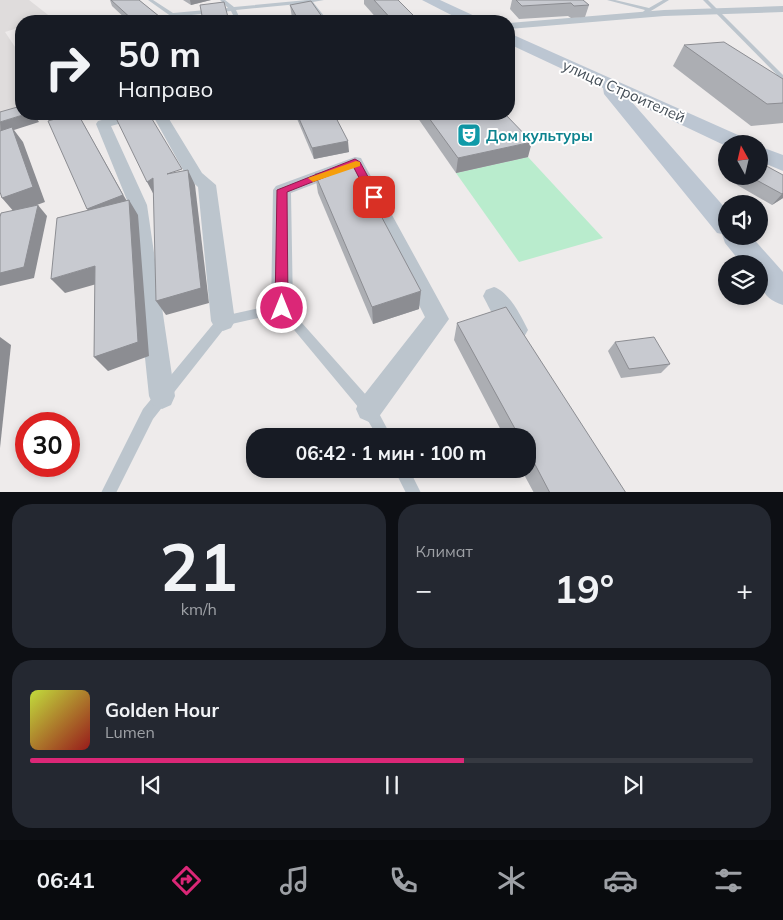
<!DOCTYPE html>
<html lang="ru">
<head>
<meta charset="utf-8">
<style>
  :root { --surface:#171b24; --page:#242831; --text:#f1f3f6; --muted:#9ea1a6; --line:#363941; --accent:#db2777 }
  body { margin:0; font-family:Mulish,sans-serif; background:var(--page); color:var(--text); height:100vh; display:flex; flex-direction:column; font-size:19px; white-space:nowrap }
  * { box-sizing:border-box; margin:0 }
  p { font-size:16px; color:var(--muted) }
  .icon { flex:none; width:28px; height:28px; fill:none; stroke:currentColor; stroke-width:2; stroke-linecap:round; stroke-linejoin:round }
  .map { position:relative; height:492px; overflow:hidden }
  .panel { display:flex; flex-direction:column; gap:12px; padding:12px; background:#0d0f14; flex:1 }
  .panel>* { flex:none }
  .top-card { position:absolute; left:15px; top:15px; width:500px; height:105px; border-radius:20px; box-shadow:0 2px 8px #0003; background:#171b24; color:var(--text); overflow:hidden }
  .needle { width:32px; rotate:352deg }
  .buttons { position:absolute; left:718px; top:135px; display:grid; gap:10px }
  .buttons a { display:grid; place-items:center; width:50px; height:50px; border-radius:50%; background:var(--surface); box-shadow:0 2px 8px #0003; font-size:25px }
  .speed { position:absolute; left:15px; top:412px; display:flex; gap:10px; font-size:25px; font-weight:700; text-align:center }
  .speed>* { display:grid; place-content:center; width:65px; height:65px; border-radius:50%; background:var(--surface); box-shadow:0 2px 8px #0003; line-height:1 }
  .speed .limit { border:8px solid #d22; background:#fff; color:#111 }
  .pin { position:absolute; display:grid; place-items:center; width:42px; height:42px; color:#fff; margin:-21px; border-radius:10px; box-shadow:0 2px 8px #0006 }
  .me { position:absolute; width:55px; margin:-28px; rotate:0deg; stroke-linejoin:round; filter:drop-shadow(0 0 4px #0008) }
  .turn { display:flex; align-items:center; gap:18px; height:105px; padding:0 20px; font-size:22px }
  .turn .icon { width:65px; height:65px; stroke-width:2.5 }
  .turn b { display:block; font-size:35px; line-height:42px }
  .big { font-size:38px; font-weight:700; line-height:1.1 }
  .panel .widget { flex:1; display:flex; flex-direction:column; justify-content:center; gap:8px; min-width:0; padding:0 18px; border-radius:20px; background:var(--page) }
  .panel .dial { align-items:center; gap:0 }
  .dial b { font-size:65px; line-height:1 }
  .song { display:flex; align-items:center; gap:15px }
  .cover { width:60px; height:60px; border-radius:8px; background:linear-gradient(135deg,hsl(70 70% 55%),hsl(0 70% 35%)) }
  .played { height:5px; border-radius:2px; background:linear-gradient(90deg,var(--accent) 60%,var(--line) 60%) }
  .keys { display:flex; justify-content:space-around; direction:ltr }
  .heat { display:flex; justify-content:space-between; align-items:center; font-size:28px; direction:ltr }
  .panel .tiles { flex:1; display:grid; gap:12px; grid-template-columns:1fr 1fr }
  .widget:last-child { grid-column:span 2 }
  .trip { position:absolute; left:246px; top:428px; width:290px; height:50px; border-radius:20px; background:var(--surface); box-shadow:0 2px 8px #0003; font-weight:700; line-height:50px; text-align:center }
  .menu { display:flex; height:80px; justify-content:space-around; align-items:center; background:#090b0e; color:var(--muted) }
  .menu .icon { width:35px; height:35px }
  .menu .selected { color:var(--accent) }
  .menu b { font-size:22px; color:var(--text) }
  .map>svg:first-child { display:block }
  .education { fill:#dfdcdc }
  .green { fill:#b9eccd }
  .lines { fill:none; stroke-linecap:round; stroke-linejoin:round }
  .lane { fill:#bcc5cd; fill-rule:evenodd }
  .street { fill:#bcc5cd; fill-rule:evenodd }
  .secondary { fill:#bcc6d2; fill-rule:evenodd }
  .wall { fill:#acaeb3 }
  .shaded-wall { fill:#8c8d92 }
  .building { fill:#c8cad0; stroke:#8c8d92 }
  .route { fill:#db2777; stroke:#8e194d }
  .slow { fill:#f59e0b }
  .labels { text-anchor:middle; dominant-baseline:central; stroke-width:4; stroke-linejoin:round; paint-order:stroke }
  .far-street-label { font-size:15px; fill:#444e57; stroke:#fff }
  .far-culture-label { font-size:15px; font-weight:bold; fill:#0d838f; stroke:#fff; text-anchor:start }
</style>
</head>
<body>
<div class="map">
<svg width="783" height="493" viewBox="0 0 783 493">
  <rect width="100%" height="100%" fill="#eeebeb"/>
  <!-- education -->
  <polygon class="education" points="0,0 29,0 52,18 42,21 21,21 21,27 5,32 21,56 21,114 0,121"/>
  <!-- green -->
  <polygon class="green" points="528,157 603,238 519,262 456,173"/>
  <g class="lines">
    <!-- lane -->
    <g class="lane">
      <polygon points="148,0 153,0 173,13 228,8 220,0 225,0 234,7 307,0 324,0 313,2 328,21 322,21 309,3 236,10 241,21 236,21 231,11 172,17"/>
      <polygon points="607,0 615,0 649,8 663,0 669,0 646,14 643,12 645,10"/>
      <polygon points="703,0 708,0 783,75 783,81"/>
      <polygon points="282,303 286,305 374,404 391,436 377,436 364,414 280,313 227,325 153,419 116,493 101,493 143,409 219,317"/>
      <polygon points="394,469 409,469 421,493 406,493"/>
    </g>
    <!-- street -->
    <g class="street">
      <polygon points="783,6 783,12 664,16 509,29 509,23 664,10"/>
      <polygon points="124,114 146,114 144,117 111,126 147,205 175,396 171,405 162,409 153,405 149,396 129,205 96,124 98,121"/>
      <polygon points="152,114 166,114 202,173 216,185 235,321 231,328 223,331 215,328 211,321 198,187 187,177"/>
      <polygon points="355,157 361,158 363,162 449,319 378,418 369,422 360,418 356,409 360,400 425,317 351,170 291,193 293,308 290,315 282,317 274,315 271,308 273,190 276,186"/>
      <path d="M494,287c15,5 27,29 34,43l-4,7c-5,2 -10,4 -15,1 -8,-5 -21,-33 -26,-42l3,-6z"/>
    </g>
    <!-- secondary -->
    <g class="secondary">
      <polygon points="422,0 440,0 479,18 481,21 463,21"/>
      <path d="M509,33l238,106 3,5h-24v2l-95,-45 95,108v27h25l32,36v33c-22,-7 -24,-20 -24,-41h-17l-17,-21 -3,-9 -5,-1 -113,-139 -1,-6 -94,-44z"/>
      <polygon points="759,146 783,155 783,171 759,161"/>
    </g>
  </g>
  <!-- wall -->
  <g class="wall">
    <polygon points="110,0 139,0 165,21 128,21 112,6"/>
    <polygon points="183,0 211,0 191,5"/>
    <polygon points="364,0 398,0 419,21 379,21 364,4"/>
    <polygon points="512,0 583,0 589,5 585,17 571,18 568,16 519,19 510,9"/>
    <polygon points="290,5 325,21 294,21 292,18"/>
    <polygon points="684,45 783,79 783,123 751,126 673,66"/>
    <polygon points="295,114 334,114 349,152 314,159"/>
    <polygon points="415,114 505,114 528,157 456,173"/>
    <polygon points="315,174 419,309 373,324 318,193"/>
    <polygon points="783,175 783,198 772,205 732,182 736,176 759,176"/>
    <polygon points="457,323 626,493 534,493 521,469 528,469 528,436 504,436 454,340"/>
    <polygon points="615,342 670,364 661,373 621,378 608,351"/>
  </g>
  <!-- shaded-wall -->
  <g class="shaded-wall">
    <polygon points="190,0 211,0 191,5"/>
    <polygon points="26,114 34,114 39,122 14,130 23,142 45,202 15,213 2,198 0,122"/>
    <polygon points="78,114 129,205 129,200 138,215 149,356 108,371 94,357 98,224 87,209"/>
    <polygon points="348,141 349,152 314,159 312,148"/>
    <polygon points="532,142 528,157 456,173 458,158"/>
    <polygon points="188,170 195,185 209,303 166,315 156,301"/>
    <polygon points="153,178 155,197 147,182"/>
    <polygon points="783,193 783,198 772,205 782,194"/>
    <polygon points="38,205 47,216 34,278 0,286 0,273"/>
    <polygon points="95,266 107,281 65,293 51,279"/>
    <polygon points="421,291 419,309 373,324 372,307"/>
    <polygon points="0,337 11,345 0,448"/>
  </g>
  <!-- building -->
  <g class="building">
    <polygon points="111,0 139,0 165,21 134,21"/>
    <polygon points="374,0 398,0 419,21 393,21"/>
    <polygon points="516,0 583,0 589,5 574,6 571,3 522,6"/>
    <polygon points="311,1 325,21 299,21 290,5"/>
    <polygon points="224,2 229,21 203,21 200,5"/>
    <polygon points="724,42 783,79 783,103 767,104 684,45"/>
    <polygon points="21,106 21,114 26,114 0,122 0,112"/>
    <polygon points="73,114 78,114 123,195 87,209 48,121"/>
    <polygon points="114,114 149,114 182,169 167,174 188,170 201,288 156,301 153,178 147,182"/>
    <polygon points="297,114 334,114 348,141 312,148"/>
    <polygon points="426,114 505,114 532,142 458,158"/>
    <polygon points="12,127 33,187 2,198 0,192 0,131"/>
    <polygon points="759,162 783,175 783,193 782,194 749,176 759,176"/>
    <polygon points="354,165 421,291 372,307 315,174"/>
    <polygon points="129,200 138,342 94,357 95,266 51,279 57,218"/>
    <polygon points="38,205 24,267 0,273 0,217 1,213"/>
    <polygon points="506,307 626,493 550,493 528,451 528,436 519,436 457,323"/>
    <polygon points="654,337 670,364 629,369 615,342"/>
  </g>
  <!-- route -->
  <polygon class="route" points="355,159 360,162 379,197 377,199 370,199 353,166 287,192 288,308 282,313 277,312 275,308 277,190"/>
  <!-- slow -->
  <polygon class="slow" points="356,161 360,162 360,166 313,182 308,178"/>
  <!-- icons -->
  <defs>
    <g id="theatre-square" transform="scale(1.25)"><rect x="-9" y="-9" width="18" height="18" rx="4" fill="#0f9aa8" stroke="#fff"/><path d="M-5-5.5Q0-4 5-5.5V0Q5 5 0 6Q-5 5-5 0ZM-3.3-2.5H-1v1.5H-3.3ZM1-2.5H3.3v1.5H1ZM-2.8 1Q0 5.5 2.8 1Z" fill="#fff"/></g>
  </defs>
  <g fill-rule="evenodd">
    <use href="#theatre-square" x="469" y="135"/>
  </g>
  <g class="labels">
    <!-- far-street labels -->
    <g class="far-street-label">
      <text transform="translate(624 91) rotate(24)">улица Строителей</text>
    </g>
    <!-- far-culture labels -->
    <g class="far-culture-label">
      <text x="486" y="135">Дом культуры</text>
    </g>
  </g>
</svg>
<div class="buttons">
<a><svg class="needle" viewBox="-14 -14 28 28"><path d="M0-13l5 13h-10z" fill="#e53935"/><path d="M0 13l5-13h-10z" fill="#9ea1a6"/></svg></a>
<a><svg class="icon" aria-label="sound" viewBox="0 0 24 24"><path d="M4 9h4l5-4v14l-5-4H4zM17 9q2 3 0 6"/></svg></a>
<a><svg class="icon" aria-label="layers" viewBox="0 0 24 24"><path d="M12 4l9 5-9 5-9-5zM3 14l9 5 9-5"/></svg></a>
</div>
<div class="speed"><div class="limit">30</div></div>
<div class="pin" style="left:374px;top:197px;background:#d93025"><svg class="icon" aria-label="arrive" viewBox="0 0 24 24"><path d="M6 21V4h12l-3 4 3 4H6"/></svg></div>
<svg class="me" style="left:282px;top:308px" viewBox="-20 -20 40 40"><circle r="17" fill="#db2777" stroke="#fff" stroke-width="3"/><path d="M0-11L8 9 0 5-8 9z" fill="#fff"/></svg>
<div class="trip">06:42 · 1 мин · 100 m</div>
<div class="top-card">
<div class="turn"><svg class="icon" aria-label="right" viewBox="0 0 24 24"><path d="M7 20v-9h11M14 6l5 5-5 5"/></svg><div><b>50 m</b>Направо</div></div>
</div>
</div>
<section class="panel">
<div class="tiles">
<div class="widget dial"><b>21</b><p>km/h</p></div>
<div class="widget"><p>Климат</p>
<div class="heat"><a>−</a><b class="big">19°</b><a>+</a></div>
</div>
<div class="widget">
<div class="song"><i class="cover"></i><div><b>Golden Hour</b><p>Lumen</p></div></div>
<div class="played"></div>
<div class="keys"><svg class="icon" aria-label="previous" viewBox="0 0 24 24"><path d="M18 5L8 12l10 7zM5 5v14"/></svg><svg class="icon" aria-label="pause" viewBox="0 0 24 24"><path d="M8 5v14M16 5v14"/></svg><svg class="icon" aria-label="next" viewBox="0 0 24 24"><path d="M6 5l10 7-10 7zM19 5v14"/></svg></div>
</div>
</div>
</section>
<nav class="menu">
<b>06:41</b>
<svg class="icon selected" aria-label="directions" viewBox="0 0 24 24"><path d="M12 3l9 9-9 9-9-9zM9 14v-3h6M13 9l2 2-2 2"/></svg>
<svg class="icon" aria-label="music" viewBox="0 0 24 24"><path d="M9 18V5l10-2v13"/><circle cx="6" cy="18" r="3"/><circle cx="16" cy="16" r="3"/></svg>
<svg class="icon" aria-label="phone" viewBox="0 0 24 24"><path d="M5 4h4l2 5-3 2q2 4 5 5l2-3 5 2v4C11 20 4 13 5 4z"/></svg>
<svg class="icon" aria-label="climate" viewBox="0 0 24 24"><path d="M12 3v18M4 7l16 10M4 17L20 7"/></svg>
<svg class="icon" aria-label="car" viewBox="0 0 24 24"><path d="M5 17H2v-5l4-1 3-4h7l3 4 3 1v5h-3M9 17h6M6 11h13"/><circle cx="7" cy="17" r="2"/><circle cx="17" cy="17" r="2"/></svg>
<svg class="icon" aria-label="filters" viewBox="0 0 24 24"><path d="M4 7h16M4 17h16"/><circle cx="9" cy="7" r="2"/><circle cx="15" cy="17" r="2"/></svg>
</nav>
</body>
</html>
